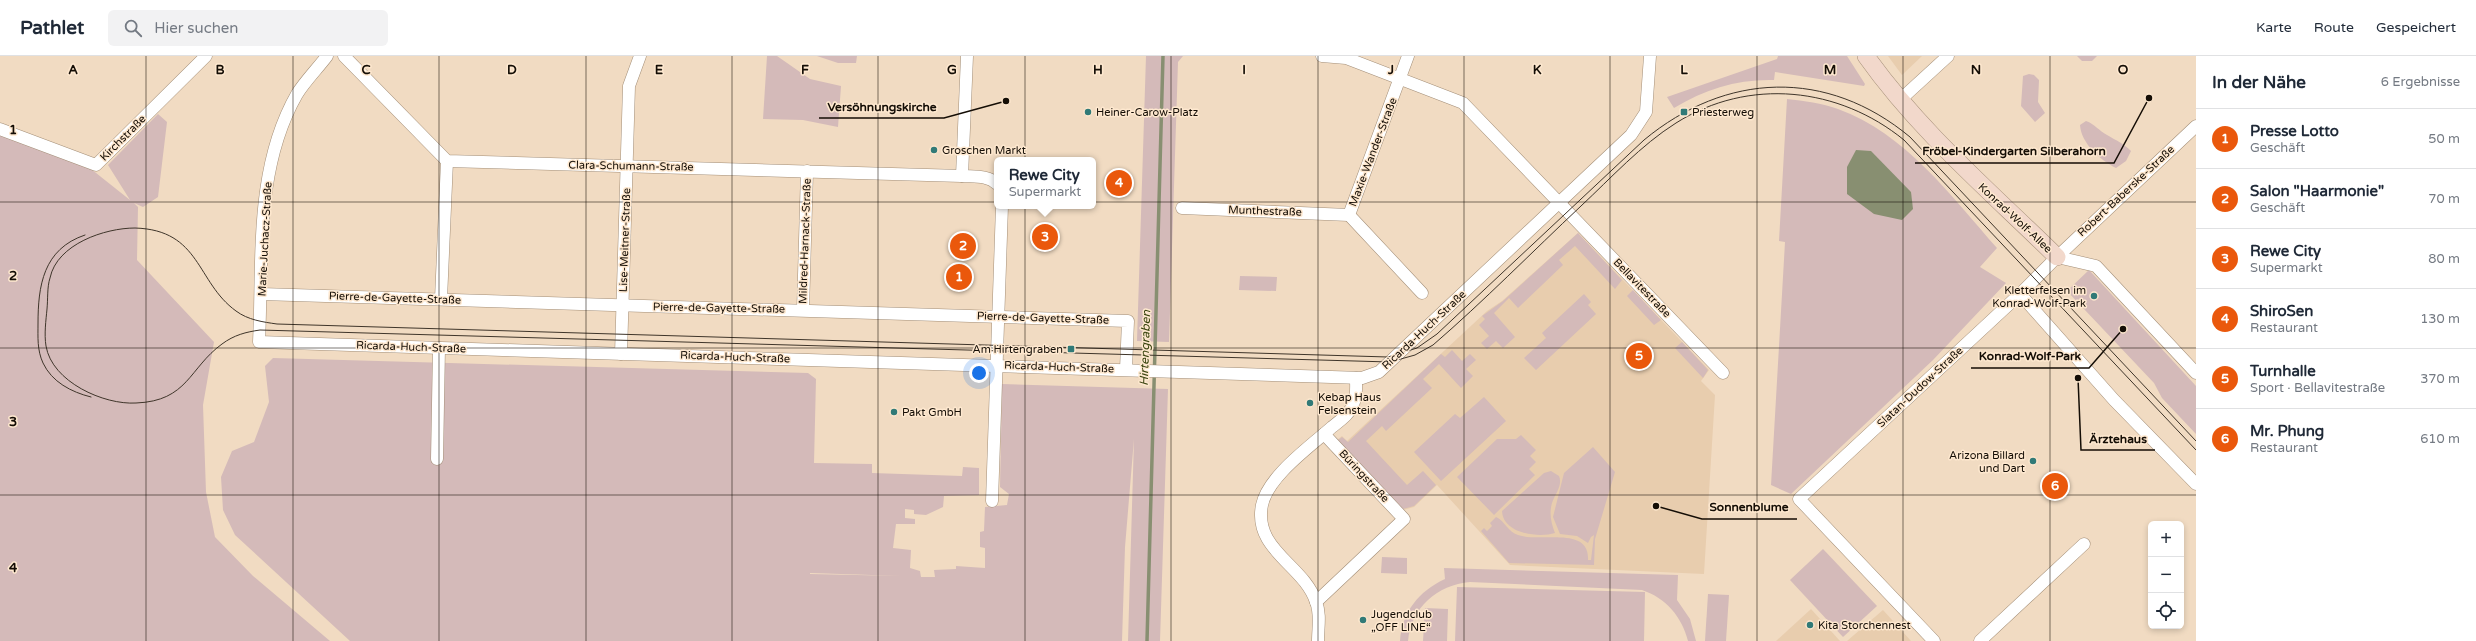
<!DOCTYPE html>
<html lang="de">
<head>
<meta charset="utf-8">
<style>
	:root { --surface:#fff; --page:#f2f2f3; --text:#1f2937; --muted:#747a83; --line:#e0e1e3; --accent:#ea580c }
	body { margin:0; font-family:"Varela Round",sans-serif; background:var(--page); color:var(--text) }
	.controls { position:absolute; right:12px; bottom:12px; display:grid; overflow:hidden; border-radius:6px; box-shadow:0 2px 6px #0003 }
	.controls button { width:36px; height:36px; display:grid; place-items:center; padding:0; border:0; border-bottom:1px solid var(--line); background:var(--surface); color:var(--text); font:20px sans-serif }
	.you { position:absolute; left:979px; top:317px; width:14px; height:14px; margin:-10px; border:3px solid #fff; border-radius:50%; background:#1a73e8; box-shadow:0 0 0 6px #1a73e833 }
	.badge { display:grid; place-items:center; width:26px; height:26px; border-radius:50%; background:var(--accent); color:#fff; font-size:13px; font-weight:700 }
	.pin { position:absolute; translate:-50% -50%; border:2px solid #fff; box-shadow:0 1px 4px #0006 }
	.popup { position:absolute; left:994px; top:101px; width:102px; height:52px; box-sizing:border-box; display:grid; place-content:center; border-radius:6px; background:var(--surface); filter:drop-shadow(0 1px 3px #0005); font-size:13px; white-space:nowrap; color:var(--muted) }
	.popup b { font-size:15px; color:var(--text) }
	.popup::after { content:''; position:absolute; left:50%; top:100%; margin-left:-8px; border:8px solid transparent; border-top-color:var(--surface) }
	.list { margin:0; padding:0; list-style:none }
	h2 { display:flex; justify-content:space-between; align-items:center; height:52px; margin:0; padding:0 16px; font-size:17px }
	h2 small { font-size:13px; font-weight:400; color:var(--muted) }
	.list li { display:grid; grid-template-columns:26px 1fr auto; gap:12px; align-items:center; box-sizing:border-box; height:60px; padding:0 16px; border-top:1px solid var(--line) }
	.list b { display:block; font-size:15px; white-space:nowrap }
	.list p { margin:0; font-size:13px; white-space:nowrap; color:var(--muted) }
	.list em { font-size:13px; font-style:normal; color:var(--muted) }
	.icon { flex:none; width:22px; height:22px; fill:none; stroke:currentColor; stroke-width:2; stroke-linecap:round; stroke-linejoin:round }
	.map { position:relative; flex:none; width:2196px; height:585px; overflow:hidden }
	header { display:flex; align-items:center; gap:24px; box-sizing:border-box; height:56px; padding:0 20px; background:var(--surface); border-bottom:1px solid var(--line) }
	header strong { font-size:19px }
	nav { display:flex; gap:22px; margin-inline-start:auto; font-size:14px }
	.search { width:280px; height:36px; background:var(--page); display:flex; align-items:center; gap:10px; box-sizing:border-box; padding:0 14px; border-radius:6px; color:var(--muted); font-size:15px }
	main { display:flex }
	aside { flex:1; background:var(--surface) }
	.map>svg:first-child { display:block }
</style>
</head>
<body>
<header>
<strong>Pathlet</strong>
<div class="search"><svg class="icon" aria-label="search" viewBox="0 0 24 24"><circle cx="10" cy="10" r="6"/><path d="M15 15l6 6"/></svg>Hier suchen</div>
<nav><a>Karte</a><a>Route</a><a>Gespeichert</a></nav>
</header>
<main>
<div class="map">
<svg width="2196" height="585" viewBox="0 0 2196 585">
	<rect width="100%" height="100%" fill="#f1dbc2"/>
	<g fill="#e8cdae">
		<polygon points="1888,0 1922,0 1902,19"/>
		<polygon points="1578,177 1709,314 1701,325 1715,339 1704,518 1510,509 1437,429 1414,451 1403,454 1337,384 1342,380 1347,385 1487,255 1502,245"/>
		<polygon points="1811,553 1840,585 1776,585"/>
		<polygon points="1883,554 1911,585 1847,585"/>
	</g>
	<g fill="#d4bab9" fill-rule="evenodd">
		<polygon points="767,0 777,0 810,23 841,30 838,71 803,64 763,63"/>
		<polygon points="817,0 857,0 856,7 838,7"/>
		<polygon points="1146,0 1183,0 1178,6 1169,286 1137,285"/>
		<path d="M 1778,0 L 1847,0 L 1865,28 L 1864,30 L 1775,16 L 1774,24 C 1738,23 1705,33 1674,52 L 1667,41 L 1777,3 Z"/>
		<polygon points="2077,0 2097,0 2092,5 2082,5"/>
		<polygon points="2029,18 2034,19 2039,24 2038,46 2045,57 2035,66 2021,50 2023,20"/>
		<path d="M 1787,43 C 1804,45 1822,47 1838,53 C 1905,77 1951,140 1997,192 L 1980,211 L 2006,227 L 1933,304 L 1791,438 L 1771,429 L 1785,186 L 1779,185 Z"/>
		<polygon points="158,58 167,66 158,141 143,151 134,147 138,151 137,204 214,286 203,349 206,436 215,481 253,520 330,585 0,585 0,78 86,109 130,144 108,109"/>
		<path d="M 2086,65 C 2095,68 2099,75 2107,79 C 2117,85 2123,87 2131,95 L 2126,105 L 2116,112 C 2100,104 2081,87 2080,69 Z"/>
		<polygon points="1578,177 1622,224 1615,233 1575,190 1559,204 1563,209 1518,252 1509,242 1494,257 1515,281 1503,292 1496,285 1487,293 1481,287 1489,280 1479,269 1485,263 1482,260 1503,245"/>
		<polygon points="2089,214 2196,330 2196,378 2162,342 2154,327 2067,235"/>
		<polygon points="1240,220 1277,221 1276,235 1239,234"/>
		<polygon points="1633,234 1661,264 1654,269 1627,240"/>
		<polygon points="1584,238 1591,246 1588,249 1596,258 1536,314 1524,302 1546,282 1542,277"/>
		<polygon points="1682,286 1708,314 1703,322 1675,292"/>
		<polygon points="1452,294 1462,305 1470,298 1476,304 1466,313 1473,320 1461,332 1439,308 1423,323 1432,332 1386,375 1382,370 1366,385 1407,429 1423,415 1436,429 1414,450 1403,453 1338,384 1342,381 1348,386 1441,298 1445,301"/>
		<path d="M 273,302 L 808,317 L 816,323 L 814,407 L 872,408 L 872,417 L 962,420 L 963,411 L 979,412 L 979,439 L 944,440 L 943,451 L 926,459 L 914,458 L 914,454 L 905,453 L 905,462 L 915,463 L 915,468 L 896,468 L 893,492 L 911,494 L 910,512 L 920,515 L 921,521 L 935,521 L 934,514 L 956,513 L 956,510 L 985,512 L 985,492 L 980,491 L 980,476 L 984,475 L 985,451 L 1007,449 L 1009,438 L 1000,431 L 1002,328 L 1168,333 L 1160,585 L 1128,585 L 1134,383 L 1125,491 L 1122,585 L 350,585 L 235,479 L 223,454 L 221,421 L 232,395 L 254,386 L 269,346 L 265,310 ZM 810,516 L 810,517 L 902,520 L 810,518 Z"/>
		<polygon points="1484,341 1506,365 1441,425 1414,396 1455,358 1460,362"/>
		<polygon points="1521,379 1536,394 1530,400 1536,406 1529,413 1535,419 1494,459 1457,421 1497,383 1516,383"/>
		<path d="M 1593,391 L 1615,416 L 1595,483 L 1594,509 L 1509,507 L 1481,475 L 1484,472 L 1487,475 L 1492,470 L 1490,467 L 1496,461 C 1505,465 1508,476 1518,479 C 1539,487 1590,469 1588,504 L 1591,504 L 1594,479 L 1591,481 L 1588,487 L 1577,480 L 1560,478 L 1553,461 L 1564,417 Z"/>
		<path d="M 1551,415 L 1559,420 C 1563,429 1555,438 1552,447 C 1549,457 1551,467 1555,477 C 1539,482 1503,478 1502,455 L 1544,417 Z"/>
		<polygon points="1823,493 1877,550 1843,581 1790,524"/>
		<polygon points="1382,501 1407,502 1407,518 1381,517"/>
		<path d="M 1444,512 L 1678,519 L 1677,544 L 1690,563 L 1696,585 L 1688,585 C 1682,561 1666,542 1642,534 L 1470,526 C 1437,529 1411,552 1408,585 L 1400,585 C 1402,556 1419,535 1445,523 Z"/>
		<polygon points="1457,531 1645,536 1644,585 1455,585"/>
		<polygon points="1708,538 1729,539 1726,585 1705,585"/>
		<polygon points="1425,552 1448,553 1447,585 1423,585"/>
	</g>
	<polygon fill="#888f71" points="1856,94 1871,95 1911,136 1913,153 1902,164 1874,158 1847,138 1847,111"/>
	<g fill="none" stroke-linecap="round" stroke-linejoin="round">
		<polyline stroke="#888f71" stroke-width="3.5" points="1147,585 1163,0"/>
		<g stroke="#a38e77" stroke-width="13">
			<g id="street">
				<path d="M 327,0 C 318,12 305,25 297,38 C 254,113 263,204 259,286 L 1362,322 L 1379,316 L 1631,79 L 1646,56 L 1650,0"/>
				<polyline points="344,0 447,105 962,120"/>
				<path d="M 967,0 L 962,120 C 974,121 988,119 997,128"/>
				<polyline points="1322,0 1346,2 1463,47 1723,317"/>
				<polyline points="1408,0 1349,159 1422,237"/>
				<polyline points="1900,44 1948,0"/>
				<polyline points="0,73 96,109 206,0"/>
				<polyline points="1182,152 1349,159"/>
				<polyline points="2057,201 2096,210 2196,317"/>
				<polyline points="261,238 1128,265 1126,313"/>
				<polyline points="2020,238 2114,344 2196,428"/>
				<polyline points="441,243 447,105"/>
				<polyline points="803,254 807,115"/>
				<polyline points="621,298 629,30 640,0"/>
				<polyline points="437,403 439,292"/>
				<polyline points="992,445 1002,150"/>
				<polyline points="1316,546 1404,463 1324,378"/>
				<path d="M 1318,585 C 1318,572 1321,558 1316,546 C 1304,509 1253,494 1262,449 C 1268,420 1311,390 1332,371 C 1341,364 1351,357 1354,346 C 1357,339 1356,330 1356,322"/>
				<polyline points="1934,585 1799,443 2020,238 2057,201 2196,70"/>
				<polyline points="1980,585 2084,488"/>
			</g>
		</g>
		<g stroke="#a38e77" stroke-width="18">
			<path id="secondary" d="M 1866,0 C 1920,76 1991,136 2057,201"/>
		</g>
		<use href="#street" stroke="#fff" stroke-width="12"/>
		<use href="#secondary" stroke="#f2d8cb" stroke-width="17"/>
		<g stroke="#3f352a" stroke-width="1">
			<path d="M 85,179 C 43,193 38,230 38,268 C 38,281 37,294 43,307 C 52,326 71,336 91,341"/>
			<path d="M 2196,385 L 1910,81 C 1827,12 1726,16 1644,84 L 1437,278 L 1417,292 L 1388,301 L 277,268 C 263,266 248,264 236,255 C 196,226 201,174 135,172 C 105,172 57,188 50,222 C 47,231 48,243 47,253 C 46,264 44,278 46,290 C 52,326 104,349 136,347 C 188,345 189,312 222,288 C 234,279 246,276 260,274 L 1390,306 L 1415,299 L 1433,289 C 1484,245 1532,196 1581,150 C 1611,122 1641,89 1676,67 C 1749,21 1839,31 1904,84 L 2196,394"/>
		</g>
	</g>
	<path fill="none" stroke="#140d05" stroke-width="1" stroke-opacity="0.55" d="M 146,0 L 146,585M 293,0 L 293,585M 439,0 L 439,585M 586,0 L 586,585M 732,0 L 732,585M 878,0 L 878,585M 1025,0 L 1025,585M 1171,0 L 1171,585M 1318,0 L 1318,585M 1464,0 L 1464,585M 1610,0 L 1610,585M 1757,0 L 1757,585M 1903,0 L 1903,585M 2050,0 L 2050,585M 0,146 L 2196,146M 0,292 L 2196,292M 0,439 L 2196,439"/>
	<g fill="#317a77" stroke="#fee8cf" stroke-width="1.5">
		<circle cx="1088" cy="56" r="4"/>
		<rect x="1680" y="52" width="8" height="8" rx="2"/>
		<circle cx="934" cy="94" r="4"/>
		<circle cx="2094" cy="240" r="4"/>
		<rect x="1067" y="289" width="8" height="8" rx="2"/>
		<circle cx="1310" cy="347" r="4"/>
		<circle cx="894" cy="356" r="4"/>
		<circle cx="2033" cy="405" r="4"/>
		<circle cx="1363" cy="564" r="4"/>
		<circle cx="1810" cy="569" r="4"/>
	</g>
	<g text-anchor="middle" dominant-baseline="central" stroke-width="3" stroke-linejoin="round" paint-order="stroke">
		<g font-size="11" fill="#140d05" stroke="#fee8cf" text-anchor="start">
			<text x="1096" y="56">Heiner-Carow-Platz</text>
			<text x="1692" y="56">Priesterweg</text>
			<text x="942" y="94">Groschen Markt</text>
			<text x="2086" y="234" text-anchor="end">Kletterfelsen im<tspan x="2086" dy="13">Konrad-Wolf-Park</tspan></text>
			<text x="1063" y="293" text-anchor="end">Am Hirtengraben</text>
			<text x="1318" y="341">Kebap Haus<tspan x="1318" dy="13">Felsenstein</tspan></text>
			<text x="902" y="356">Pakt GmbH</text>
			<text x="2025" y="399" text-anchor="end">Arizona Billard<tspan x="2025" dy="13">und Dart</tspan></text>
			<text x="1371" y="558">Jugendclub<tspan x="1371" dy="13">„OFF LINE“</tspan></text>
			<text x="1818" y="569">Kita Storchennest</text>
		</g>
		<g font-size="11" fill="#140d05" stroke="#fee8cf">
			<text transform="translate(123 82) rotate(-45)">Kirchstraße</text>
			<text transform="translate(1373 96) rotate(-69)">Maxie-Wander-Straße</text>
			<text transform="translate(631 110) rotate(1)">Clara-Schumann-Straße</text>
			<text transform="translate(2126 135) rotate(-43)">Robert-Baberske-Straße</text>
			<text transform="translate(1265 155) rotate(2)">Munthestraße</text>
			<text transform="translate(2015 162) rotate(43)">Konrad-Wolf-Allee</text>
			<text transform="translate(265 183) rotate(-87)">Marie-Juchacz-Straße</text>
			<text transform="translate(625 184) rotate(-88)">Lise-Meitner-Straße</text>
			<text transform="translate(805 185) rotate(-88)">Mildred-Harnack-Straße</text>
			<text transform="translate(1642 232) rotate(46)">Bellavitestraße</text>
			<text transform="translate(395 242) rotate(2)">Pierre-de-Gayette-Straße</text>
			<text transform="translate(719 252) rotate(1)">Pierre-de-Gayette-Straße</text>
			<text transform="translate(1043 262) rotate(2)">Pierre-de-Gayette-Straße</text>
			<text transform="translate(1424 274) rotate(-43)">Ricarda-Huch-Straße</text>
			<text transform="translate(411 291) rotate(2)">Ricarda-Huch-Straße</text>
			<text transform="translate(735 301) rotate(2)">Ricarda-Huch-Straße</text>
			<text transform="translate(1059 311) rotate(2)">Ricarda-Huch-Straße</text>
			<text transform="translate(1920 331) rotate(-43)">Slatan-Dudow-Straße</text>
			<text transform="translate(1364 420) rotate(47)">Büringstraße</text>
		</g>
		<g font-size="12" font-style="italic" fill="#3a440f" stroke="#fee8cf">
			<text transform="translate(1145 292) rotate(-88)">Hirtengraben</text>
		</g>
	</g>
	<g font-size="13" text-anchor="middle" font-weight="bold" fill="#140d05" stroke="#fee8cf" stroke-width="3" stroke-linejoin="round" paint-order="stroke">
		<text x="73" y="18">A</text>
		<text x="220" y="18">B</text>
		<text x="366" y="18">C</text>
		<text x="512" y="18">D</text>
		<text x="659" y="18">E</text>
		<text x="805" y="18">F</text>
		<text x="952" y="18">G</text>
		<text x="1098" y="18">H</text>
		<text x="1244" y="18">I</text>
		<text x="1391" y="18">J</text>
		<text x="1537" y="18">K</text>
		<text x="1684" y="18">L</text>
		<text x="1830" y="18">M</text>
		<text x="1976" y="18">N</text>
		<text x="2123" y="18">O</text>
		<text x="13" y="78">1</text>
		<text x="13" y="224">2</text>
		<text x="13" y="370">3</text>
		<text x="13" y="516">4</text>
	</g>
	<path fill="none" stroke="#140d05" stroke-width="1.5" d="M1006 45L944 62H819M2149 42L2114 107H1915M2123 273L2089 312H1971M2078 322L2081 394H2155M1656 450L1702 463H1797"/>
	<g fill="#140d05" stroke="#fee8cf" stroke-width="1.5">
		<circle cx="1006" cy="45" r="4"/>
		<circle cx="2149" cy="42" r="4"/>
		<circle cx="2123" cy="273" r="4"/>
		<circle cx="2078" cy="322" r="4"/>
		<circle cx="1656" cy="450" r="4"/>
	</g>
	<g font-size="12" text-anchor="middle" font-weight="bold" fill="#140d05" stroke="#fee8cf" stroke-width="3" stroke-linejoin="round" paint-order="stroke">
		<text x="882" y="55">Versöhnungskirche</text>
		<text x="2014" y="99">Fröbel-Kindergarten Silberahorn</text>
		<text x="2030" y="304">Konrad-Wolf-Park</text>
		<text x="2118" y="387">Ärztehaus</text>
		<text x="1749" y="455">Sonnenblume</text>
	</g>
</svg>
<div class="controls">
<button>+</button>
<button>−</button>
<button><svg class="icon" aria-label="locate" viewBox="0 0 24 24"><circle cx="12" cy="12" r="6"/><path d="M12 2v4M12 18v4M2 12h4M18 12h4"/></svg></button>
</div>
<div class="you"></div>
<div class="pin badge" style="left:959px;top:221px">1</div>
<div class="pin badge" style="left:963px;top:190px">2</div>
<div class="pin badge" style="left:1045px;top:181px">3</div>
<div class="popup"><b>Rewe City</b>Supermarkt</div>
<div class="pin badge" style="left:1119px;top:127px">4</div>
<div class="pin badge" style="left:1639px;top:300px">5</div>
<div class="pin badge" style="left:2055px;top:430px">6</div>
</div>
<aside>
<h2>In der Nähe<small>6 Ergebnisse</small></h2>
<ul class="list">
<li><span class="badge">1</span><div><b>Presse Lotto</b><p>Geschäft</p></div><em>50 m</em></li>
<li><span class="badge">2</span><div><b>Salon &quot;Haarmonie&quot;</b><p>Geschäft</p></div><em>70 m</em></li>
<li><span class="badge">3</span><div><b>Rewe City</b><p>Supermarkt</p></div><em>80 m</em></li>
<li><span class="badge">4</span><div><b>ShiroSen</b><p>Restaurant</p></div><em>130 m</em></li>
<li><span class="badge">5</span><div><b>Turnhalle</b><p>Sport · Bellavitestraße</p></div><em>370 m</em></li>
<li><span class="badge">6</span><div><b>Mr. Phung</b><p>Restaurant</p></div><em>610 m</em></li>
</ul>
</aside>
</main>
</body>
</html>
